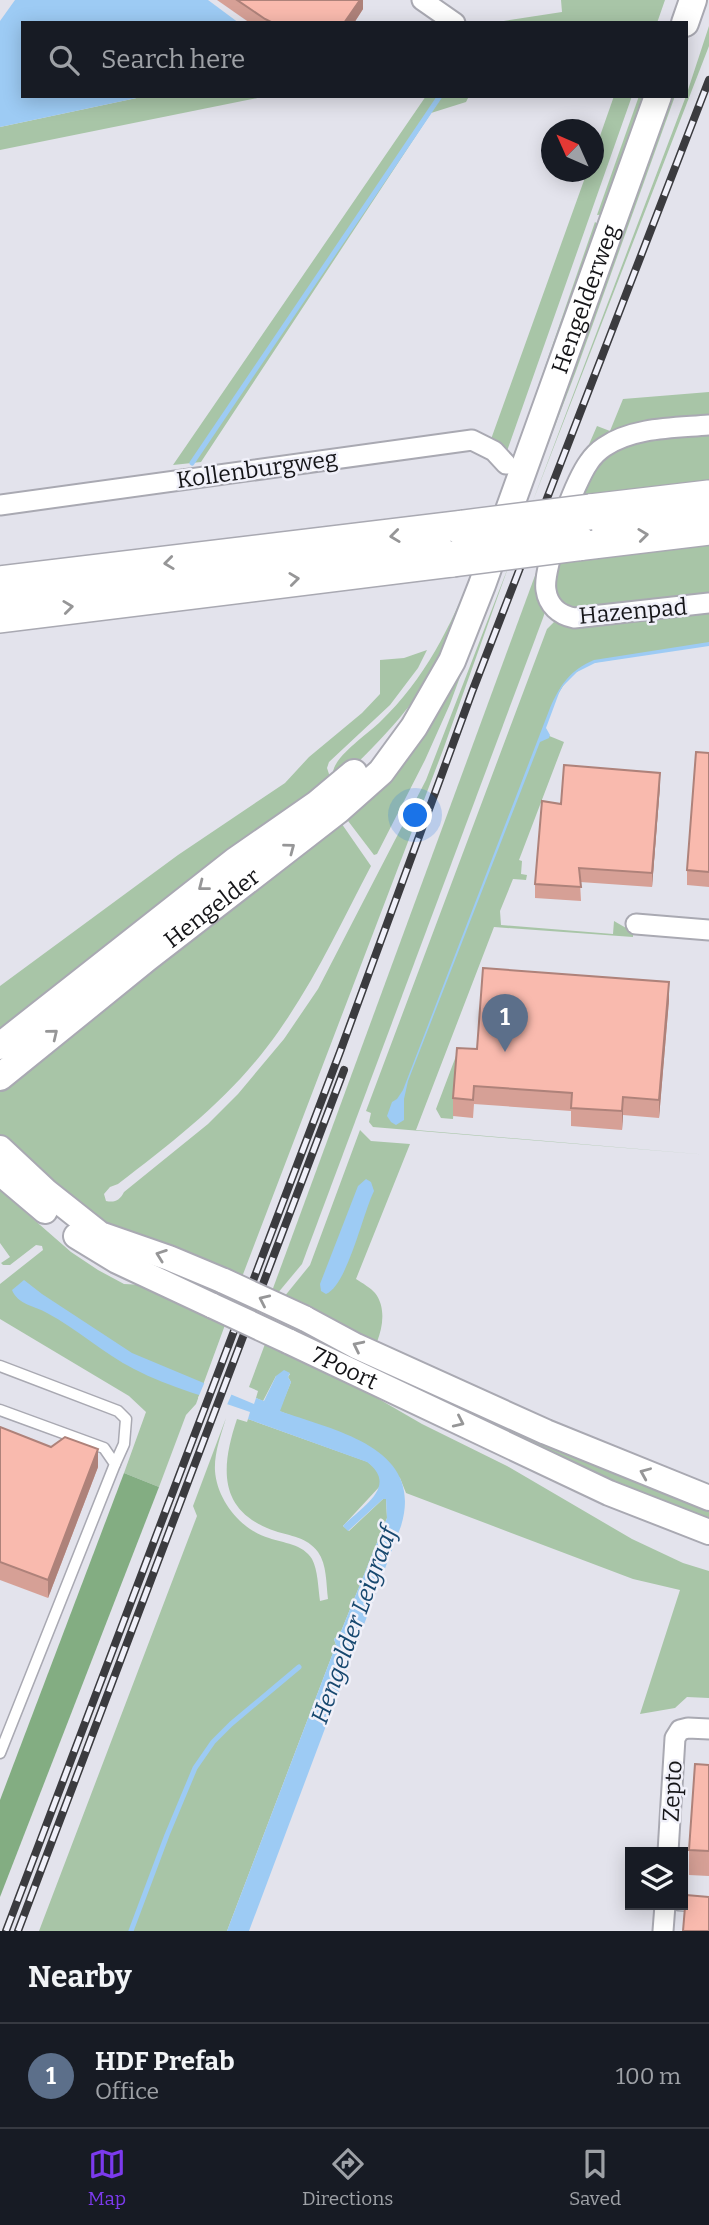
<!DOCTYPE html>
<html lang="en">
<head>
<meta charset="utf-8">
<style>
	:root { --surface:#171b24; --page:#242831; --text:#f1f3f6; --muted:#9ea1a6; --line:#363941; --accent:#7c3aed }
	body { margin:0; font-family:Bitter,serif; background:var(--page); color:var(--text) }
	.controls { position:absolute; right:21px; bottom:21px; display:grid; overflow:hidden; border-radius:0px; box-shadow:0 4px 18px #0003 }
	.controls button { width:63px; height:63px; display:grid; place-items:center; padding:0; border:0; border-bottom:2px solid var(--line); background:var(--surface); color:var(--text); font:35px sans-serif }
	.compass { position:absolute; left:541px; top:119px; width:63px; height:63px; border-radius:50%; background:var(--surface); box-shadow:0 4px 18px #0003; rotate:315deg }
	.you { position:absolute; left:416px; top:816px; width:24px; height:24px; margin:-18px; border:5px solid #fff; border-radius:50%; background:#1a73e8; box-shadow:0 0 0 10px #1a73e833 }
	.badge { display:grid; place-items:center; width:46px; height:46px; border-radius:50%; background:var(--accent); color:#fff; font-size:23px; font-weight:700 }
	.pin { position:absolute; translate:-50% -58px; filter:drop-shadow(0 2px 4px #0008) }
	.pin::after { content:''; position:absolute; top:37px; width:24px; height:21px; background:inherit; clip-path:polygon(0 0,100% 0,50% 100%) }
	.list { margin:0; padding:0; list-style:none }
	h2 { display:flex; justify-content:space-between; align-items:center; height:91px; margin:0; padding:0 28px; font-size:30px }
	h2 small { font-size:23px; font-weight:400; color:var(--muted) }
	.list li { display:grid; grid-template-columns:46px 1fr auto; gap:21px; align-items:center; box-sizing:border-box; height:105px; padding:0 28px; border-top:2px solid var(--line) }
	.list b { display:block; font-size:26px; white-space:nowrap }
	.list p { margin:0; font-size:23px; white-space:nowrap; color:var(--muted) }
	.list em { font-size:23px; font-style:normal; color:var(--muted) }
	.icon { flex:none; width:38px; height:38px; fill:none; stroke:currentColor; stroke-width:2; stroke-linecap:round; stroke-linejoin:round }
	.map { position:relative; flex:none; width:709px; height:1931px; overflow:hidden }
	.search { position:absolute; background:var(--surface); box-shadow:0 4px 18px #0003; left:21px; right:21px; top:21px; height:77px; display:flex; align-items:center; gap:18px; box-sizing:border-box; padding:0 24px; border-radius:0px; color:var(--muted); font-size:26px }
	.sheet { height:196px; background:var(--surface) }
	nav { display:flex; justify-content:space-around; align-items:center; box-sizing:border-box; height:98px; border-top:2px solid var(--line); background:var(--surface); font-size:19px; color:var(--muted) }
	nav a { display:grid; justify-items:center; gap:4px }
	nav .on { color:var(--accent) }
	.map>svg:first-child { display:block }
</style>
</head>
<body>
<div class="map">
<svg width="709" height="1931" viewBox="0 0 709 1931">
	<rect width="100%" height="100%" fill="#e3e3ec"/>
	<g fill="#a8c5a7">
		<polygon points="561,0 665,0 657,23 491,23 562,12"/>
		<polygon points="709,26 709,46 531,506 686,96"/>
		<polygon points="146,96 267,96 0,150 0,127"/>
		<polygon points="426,96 469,96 466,102 431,113 201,462 173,465"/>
		<polygon points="614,96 632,96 507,451 501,451 490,442 587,172 594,172 594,153"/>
		<polygon points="639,96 650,96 608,214 597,215"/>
		<polygon points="668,96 675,96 576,371 524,507"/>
		<polygon points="595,222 602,227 495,511"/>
		<polygon points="709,392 709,420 617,434 564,502 597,426 610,431 623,399"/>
		<polygon points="709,428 709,480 576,501 596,462 625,441"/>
		<polygon points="709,545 709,600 562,609 550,575 554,561"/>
		<polygon points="540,562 545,612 543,618 302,1264 277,1294 272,1291"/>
		<path d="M 509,565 L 443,750 L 242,1277 L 76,1211 L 0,1139 L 0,1088 L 337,817 L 371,866 C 339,927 310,991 267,1047 C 226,1101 172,1143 118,1184 L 110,1187 L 104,1194 L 106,1201 C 115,1203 120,1200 124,1192 L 208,1124 L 238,1094 L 284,1039 L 318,989 L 426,780 Z"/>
		<polygon points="501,566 450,704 425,760 377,854 374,855 342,813 377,782"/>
		<path d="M 473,570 C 467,590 464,613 455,632 C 426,693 388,735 339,780 L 333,773 C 333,757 369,733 380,722 C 425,679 451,626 473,570 Z"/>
		<path d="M 709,610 L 709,644 L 592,663 C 558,679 556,700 542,733 L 564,742 L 519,860 L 522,861 L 521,874 L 527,875 L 526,880 L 513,879 L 500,911 L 501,925 L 613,934 L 614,921 L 633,932 L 633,937 L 494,927 L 416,1130 L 709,1155 L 373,1127 L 369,1122 L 371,1113 L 366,1111 L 547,629 L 554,622 L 579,627 L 591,626 Z"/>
		<polygon points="427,650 418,668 390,705 329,762 327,768 332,783 0,1038 0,986 178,855 285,783 309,757 362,713 380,694 380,660 404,658"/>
		<polygon points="456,1056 462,1056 457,1066 453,1119 441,1118 436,1109"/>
		<path d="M 360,1130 L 371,1141 L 410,1144 L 356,1279 C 362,1283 371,1288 375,1293 C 386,1307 383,1327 377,1342 L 284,1297 L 310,1265 Z"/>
		<polygon points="0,1190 71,1252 98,1270 124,1284 144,1285 225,1325 196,1404 186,1415 159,1487 124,1473 146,1412 129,1396 0,1319 0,1284 43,1250 42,1246 36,1245 10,1265 3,1265 1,1263 10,1257 0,1243"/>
		<polygon points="295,1326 709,1508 709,1517 692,1516 609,1484 292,1333"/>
		<polygon points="265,1344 346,1380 422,1424 507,1466 632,1539 683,1563 709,1571 709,1698 687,1697 675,1708 640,1714 680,1590 633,1579 406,1493 400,1478 333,1431 279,1411 291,1382 288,1377 290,1374 276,1376 263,1401 256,1398 258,1391 249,1387"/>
		<path d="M 226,1418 C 221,1435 214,1453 215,1471 C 217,1500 241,1530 269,1538 C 283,1543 303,1544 312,1559 C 318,1570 318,1588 320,1601 L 328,1599 C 326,1583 327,1565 318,1552 C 307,1537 290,1536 275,1531 C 217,1511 221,1467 237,1419 L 247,1422 L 248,1419 L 368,1462 L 379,1472 L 381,1485 L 343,1526 L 349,1531 L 383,1499 L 386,1499 L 387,1518 L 340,1634 L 334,1639 L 336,1645 L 227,1931 L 39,1931 L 197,1516 L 193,1506 Z"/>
	</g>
	<polygon fill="#83ad82" points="124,1473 159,1487 0,1897 0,1800"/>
	<g fill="#9dcbf4">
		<polygon points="15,0 208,0 239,23 23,23 23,96 146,96 0,127 0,21"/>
		<path d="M 709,642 L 709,646 L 595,663 L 577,672 L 563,686 L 559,693 L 546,728 L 550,735 L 549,738 L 540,742 L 408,1081 L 404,1099 L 404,1120 L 396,1125 L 391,1122 L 387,1116 L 392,1102 L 397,1099 L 403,1090 L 550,708 C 560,685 570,670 594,660 Z"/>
		<path d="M 366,1179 L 371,1182 L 374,1191 C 363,1213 347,1286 326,1294 L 321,1291 L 320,1284 L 358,1186 Z"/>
		<path d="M 24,1280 L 42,1294 L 132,1353 L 254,1404 L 256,1398 L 264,1401 L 276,1376 L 284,1370 L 290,1373 L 288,1377 L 291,1382 L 280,1411 C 335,1431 425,1447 401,1526 L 249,1931 L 227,1931 L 336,1645 L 334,1639 L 340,1634 L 387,1518 L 386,1499 L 383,1499 L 348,1531 L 343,1526 C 362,1507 399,1486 367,1462 L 248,1419 L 250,1412 C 212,1398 170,1388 134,1369 C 103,1353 77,1329 47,1313 C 35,1306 18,1305 12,1290 Z"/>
	</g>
	<polygon fill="#e3e3ec" points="206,1379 233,1391 226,1407 198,1398"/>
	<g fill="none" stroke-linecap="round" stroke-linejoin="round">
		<g stroke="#9dcbf4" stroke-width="5">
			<polyline points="192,463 440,96"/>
			<polyline points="131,1931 167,1835 195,1768 213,1742 231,1724 299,1667"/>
		</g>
		<g stroke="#a9a9b2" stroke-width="13">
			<g id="service">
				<polyline points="0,1366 118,1411 126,1419 124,1444 115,1464"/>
				<polyline points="0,1410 104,1448 115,1464 0,1753"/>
				<polyline points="678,1905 709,1907"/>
			</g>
		</g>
		<g stroke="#a9a9b2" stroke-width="23">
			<g id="minor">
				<polyline points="422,0 455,23"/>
				<path d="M 709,425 C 675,428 633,427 604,447 C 598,451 593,456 589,462 C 575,481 542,568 546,590 C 548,605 559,615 574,618 L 709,603"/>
				<polyline points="0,505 472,440 494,451 506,464"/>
				<polyline points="636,924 709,930"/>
				<polyline points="668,1852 675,1738 680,1730 688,1728 709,1729"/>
				<polyline points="663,1931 665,1905"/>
			</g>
		</g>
		<g stroke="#a9a9b2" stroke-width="28">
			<g id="tertiary">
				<polyline points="0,1148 47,1192 100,1234 169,1258 224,1281"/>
				<polyline points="0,1173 45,1211"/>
				<polyline points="76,1236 117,1261 213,1306"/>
				<polyline points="304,1318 356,1346 546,1432 709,1498"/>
				<path id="s1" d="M 288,1341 L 609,1493 L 709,1532"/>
			</g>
		</g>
		<g stroke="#a9a9b2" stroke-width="30">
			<g id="secondary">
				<polyline points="685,23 693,0"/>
				<polyline points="0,1046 235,861 317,804 354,773"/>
				<path id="s2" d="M 0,1077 L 147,958 L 337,811 L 381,772 L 414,727 L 452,661 L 482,585 L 658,96"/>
			</g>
		</g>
		<g stroke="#a9a9b2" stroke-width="38">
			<g id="motorway">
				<polyline points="590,512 709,498"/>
				<polyline points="578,543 709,527"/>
				<polyline points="0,584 463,528"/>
				<polyline points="0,615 453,559"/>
			</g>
		</g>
		<use href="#service" stroke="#fff" stroke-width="10"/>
		<use href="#minor" stroke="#fff" stroke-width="19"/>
		<use href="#tertiary" stroke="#fff" stroke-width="24"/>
		<use href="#secondary" stroke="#fff" stroke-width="26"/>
		<use href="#motorway" stroke="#fff" stroke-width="35"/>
		<g stroke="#3b3b3f" stroke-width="8">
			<g id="rail">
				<polyline points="6,1931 340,1052 472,692 709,80"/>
				<polyline points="18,1931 344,1070"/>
			</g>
		</g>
		<use href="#rail" stroke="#f0f0f9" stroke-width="5" stroke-dasharray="16" stroke-linecap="butt"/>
		<g stroke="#a9a9b2" stroke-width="28" stroke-linecap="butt">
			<g id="tertiary-bridge">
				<polyline points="224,1281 304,1318"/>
				<polyline points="213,1306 288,1341"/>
			</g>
		</g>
		<g stroke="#a9a9b2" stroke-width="38" stroke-linecap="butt">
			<g id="motorway-bridge">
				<polyline points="463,528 590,512"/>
				<polyline points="453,559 578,543"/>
			</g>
		</g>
		<use href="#tertiary-bridge" stroke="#fff" stroke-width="24"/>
		<use href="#motorway-bridge" stroke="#fff" stroke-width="35"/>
	</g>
	<g fill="#d6a096">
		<polygon points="217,0 363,0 363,9 354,23 250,23"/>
		<polygon points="709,753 709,887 687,885 687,870"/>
		<polygon points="660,786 652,887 580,882 581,901 535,898 535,884 561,804"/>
		<polygon points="669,1000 659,1118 623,1115 622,1130 571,1126 571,1111 474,1104 473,1118 453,1116 453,1098 477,1049"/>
		<polygon points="0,1427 98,1467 48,1598 0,1580"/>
		<polygon points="709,1765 709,1876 689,1875 689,1850"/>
	</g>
	<g fill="#ae827a">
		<polygon points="360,0 363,0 363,9 354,23 344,23"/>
		<polygon points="660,773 660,786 652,887 652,873"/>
		<polygon points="669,982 669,1000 659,1118 659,1100"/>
		<polygon points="623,1097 623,1115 622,1130 622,1111"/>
		<polygon points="98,1449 98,1467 48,1598 48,1580"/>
	</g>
	<g fill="#f9baae" stroke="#ae827a" stroke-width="2">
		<polygon points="237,0 360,0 344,23 273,23 265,19"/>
		<polygon points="696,752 709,753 709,872 687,870"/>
		<polygon points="564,765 660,773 652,873 579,868 581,887 535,884 542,801 561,804"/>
		<polygon points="483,968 669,982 659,1100 623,1097 622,1111 571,1108 572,1093 474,1086 473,1100 453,1098 457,1048 477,1049"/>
		<polygon points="0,1427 51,1447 65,1437 98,1449 48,1580 0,1562"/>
		<polygon points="695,1764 709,1765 709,1851 689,1850"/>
		<polygon points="686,1895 709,1897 709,1931 683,1931"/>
	</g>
	<defs><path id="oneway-chevron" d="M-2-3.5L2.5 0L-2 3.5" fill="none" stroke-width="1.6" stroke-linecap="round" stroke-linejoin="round" transform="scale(1.75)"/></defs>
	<g stroke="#969697">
		<use href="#oneway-chevron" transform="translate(643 535) rotate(-7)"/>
		<use href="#oneway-chevron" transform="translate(395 536) rotate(173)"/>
		<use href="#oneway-chevron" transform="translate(169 563) rotate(173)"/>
		<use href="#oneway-chevron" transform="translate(294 579) rotate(-7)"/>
		<use href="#oneway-chevron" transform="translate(68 607) rotate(-7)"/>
		<use href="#oneway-chevron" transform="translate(290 848) rotate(-37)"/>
		<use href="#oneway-chevron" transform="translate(203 886) rotate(142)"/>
		<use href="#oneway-chevron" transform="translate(53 1034) rotate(-39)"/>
		<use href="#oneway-chevron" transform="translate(161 1255) rotate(-160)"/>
		<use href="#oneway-chevron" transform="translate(264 1300) rotate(-155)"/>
		<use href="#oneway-chevron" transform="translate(358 1346) rotate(-154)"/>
		<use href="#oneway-chevron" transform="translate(459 1422) rotate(25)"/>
		<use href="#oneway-chevron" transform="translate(645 1473) rotate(-157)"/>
	</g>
	<g text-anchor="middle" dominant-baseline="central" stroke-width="5" stroke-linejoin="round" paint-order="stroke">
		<g font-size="23" fill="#151518" stroke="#f0f0f9">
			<text stroke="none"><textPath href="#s2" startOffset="1006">Hengelderweg</textPath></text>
			<text transform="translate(257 469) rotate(-8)">Kollenburgweg</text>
			<text transform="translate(633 611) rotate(-5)">Hazenpad</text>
			<text stroke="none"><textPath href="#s2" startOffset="271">Hengelder</textPath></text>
			<text stroke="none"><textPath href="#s1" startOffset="63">7Poort</textPath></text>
			<text transform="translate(672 1791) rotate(-87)">Zepto</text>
		</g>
		<g font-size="24" font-style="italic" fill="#17486f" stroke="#f0f0f9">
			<text transform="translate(354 1625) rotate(-70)">Hengelder Leigraaf</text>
		</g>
	</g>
</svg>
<div class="controls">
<button><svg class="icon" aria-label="layers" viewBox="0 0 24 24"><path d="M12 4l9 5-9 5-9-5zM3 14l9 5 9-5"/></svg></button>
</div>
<svg class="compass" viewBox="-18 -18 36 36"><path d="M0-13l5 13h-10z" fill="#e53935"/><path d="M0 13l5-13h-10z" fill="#9ea1a6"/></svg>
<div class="you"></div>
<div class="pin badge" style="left:505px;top:1052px;background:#5c6f8a">1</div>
<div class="search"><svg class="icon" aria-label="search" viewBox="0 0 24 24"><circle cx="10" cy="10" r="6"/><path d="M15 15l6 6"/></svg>Search here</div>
</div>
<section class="sheet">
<h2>Nearby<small></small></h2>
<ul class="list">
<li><span class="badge" style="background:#5c6f8a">1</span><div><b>HDF Prefab</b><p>Office</p></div><em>100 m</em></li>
</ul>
</section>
<nav>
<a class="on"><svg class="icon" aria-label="map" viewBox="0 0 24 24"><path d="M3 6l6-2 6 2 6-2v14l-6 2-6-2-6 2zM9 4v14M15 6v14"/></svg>Map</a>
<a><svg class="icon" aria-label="directions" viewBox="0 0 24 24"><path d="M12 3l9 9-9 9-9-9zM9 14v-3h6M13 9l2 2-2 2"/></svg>Directions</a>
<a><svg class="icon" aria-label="saved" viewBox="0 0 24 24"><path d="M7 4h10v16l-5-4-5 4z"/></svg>Saved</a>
</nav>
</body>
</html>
